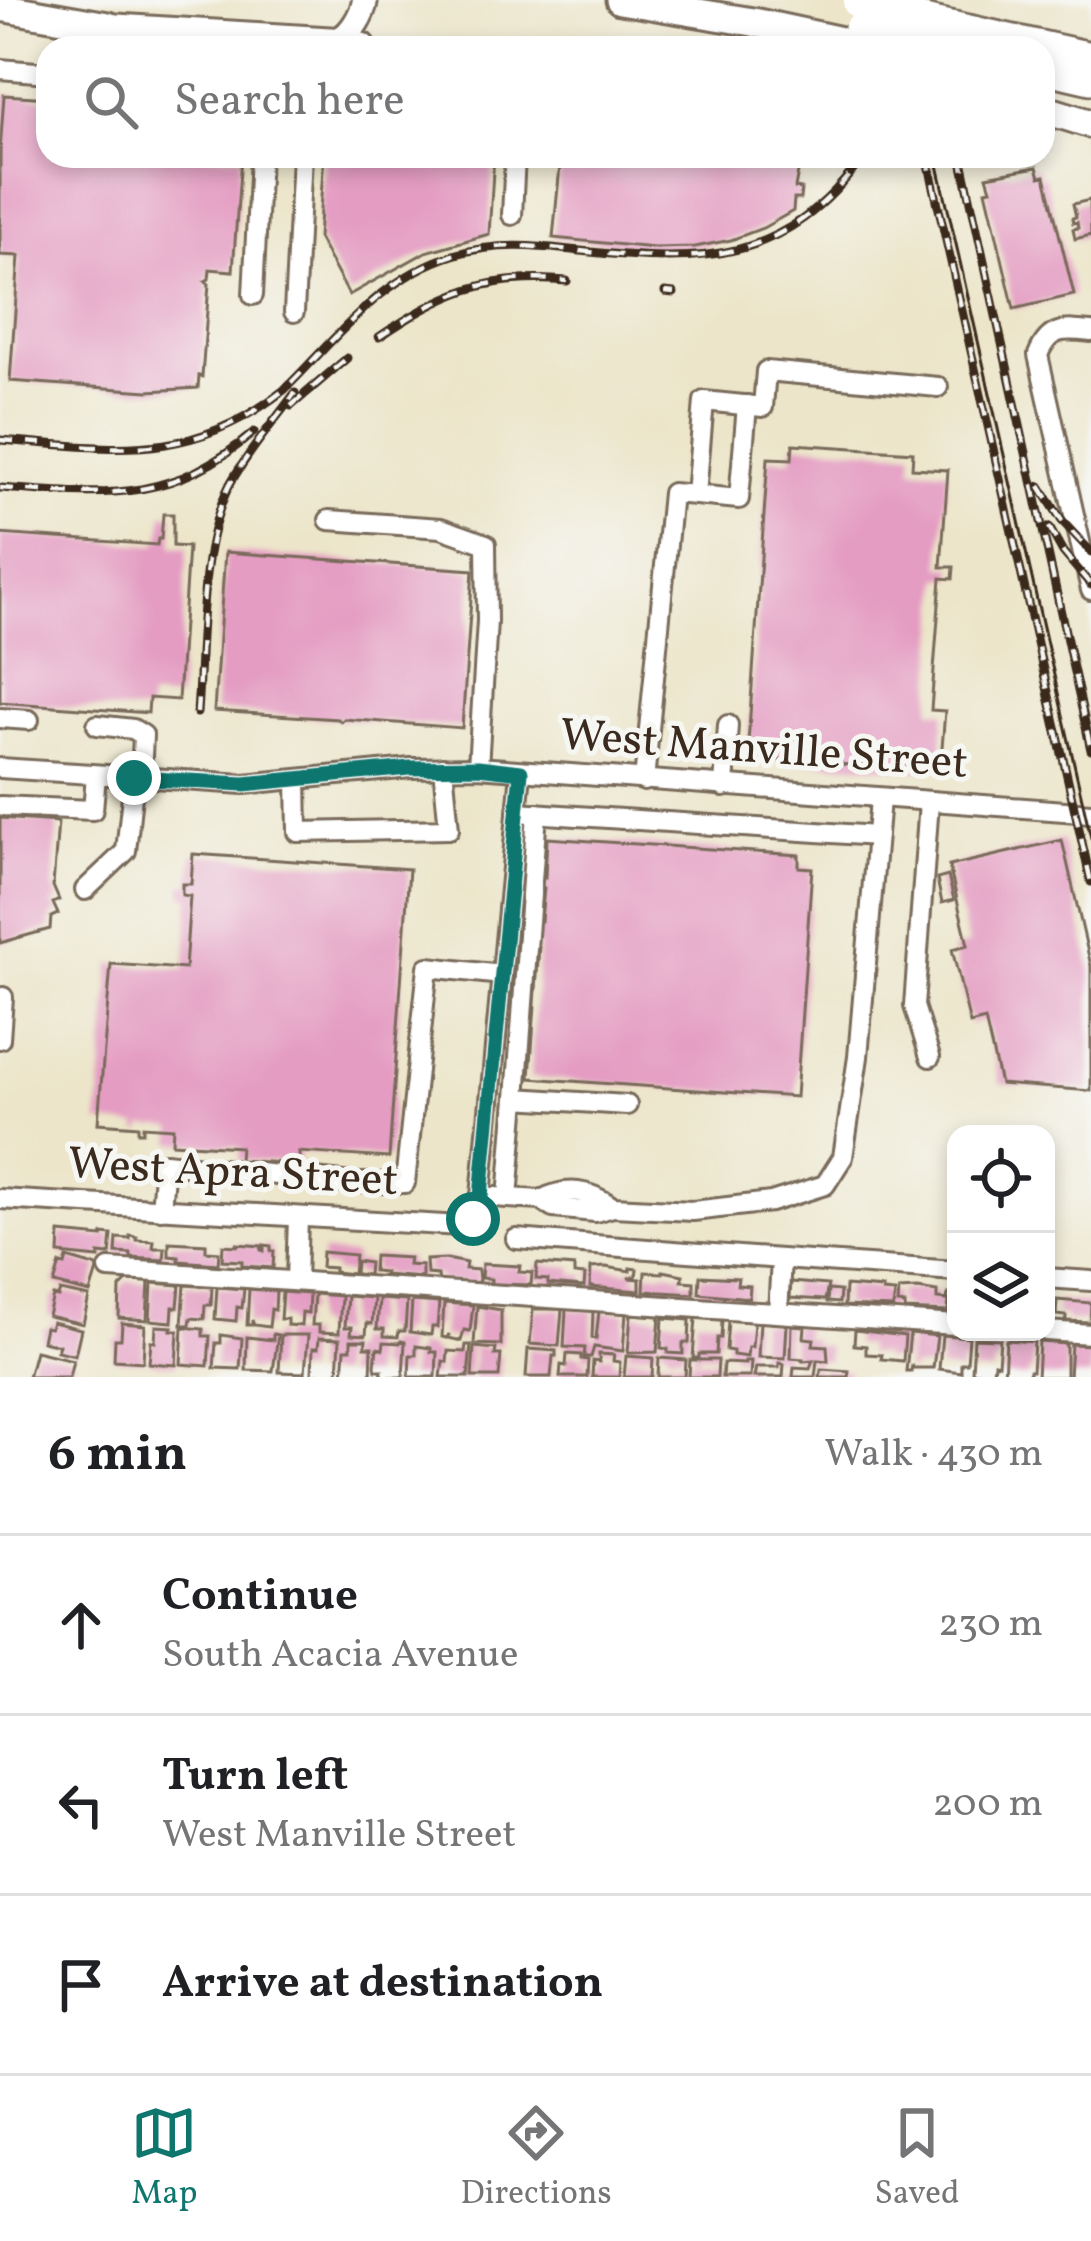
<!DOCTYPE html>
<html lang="en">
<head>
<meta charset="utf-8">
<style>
	:root { --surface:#fff; --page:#f6f6f6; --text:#202124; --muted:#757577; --line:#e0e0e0; --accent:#0f766e }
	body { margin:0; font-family:Vollkorn,serif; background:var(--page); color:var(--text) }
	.controls { position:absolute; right:36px; bottom:36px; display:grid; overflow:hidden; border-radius:24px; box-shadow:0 6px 18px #0003 }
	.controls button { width:108px; height:108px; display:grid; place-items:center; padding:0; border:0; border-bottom:3px solid var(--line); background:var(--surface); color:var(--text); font:60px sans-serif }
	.stop { position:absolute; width:36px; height:36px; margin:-27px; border:9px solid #0f766e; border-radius:50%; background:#fff }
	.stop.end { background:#0f766e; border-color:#fff; box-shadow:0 3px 12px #0008 }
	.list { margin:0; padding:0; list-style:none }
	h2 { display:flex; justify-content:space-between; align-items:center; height:156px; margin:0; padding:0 48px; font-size:51px }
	h2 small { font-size:39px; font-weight:400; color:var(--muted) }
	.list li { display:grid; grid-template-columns:78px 1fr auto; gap:36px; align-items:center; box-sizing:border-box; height:180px; padding:0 48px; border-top:3px solid var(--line) }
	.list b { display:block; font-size:45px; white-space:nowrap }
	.list p { margin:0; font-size:39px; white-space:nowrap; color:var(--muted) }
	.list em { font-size:39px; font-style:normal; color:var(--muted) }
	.icon { flex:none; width:66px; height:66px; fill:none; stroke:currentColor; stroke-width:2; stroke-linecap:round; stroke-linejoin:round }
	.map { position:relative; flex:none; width:1091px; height:1377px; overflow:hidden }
	.search { position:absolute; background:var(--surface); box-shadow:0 6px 18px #0003; left:36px; right:36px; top:36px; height:132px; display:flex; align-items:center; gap:30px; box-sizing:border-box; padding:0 42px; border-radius:36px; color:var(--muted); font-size:45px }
	.sheet { height:696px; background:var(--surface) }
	nav { display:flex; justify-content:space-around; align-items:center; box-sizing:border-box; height:168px; border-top:3px solid var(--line); background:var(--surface); font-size:33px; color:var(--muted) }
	nav a { display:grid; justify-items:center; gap:6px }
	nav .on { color:var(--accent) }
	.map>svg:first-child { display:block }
</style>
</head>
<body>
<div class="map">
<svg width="1091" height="1377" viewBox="0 0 1091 1377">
	<rect width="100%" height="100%" fill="#f6f6f2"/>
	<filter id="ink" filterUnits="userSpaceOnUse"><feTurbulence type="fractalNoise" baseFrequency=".00833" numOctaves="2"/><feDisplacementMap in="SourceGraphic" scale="24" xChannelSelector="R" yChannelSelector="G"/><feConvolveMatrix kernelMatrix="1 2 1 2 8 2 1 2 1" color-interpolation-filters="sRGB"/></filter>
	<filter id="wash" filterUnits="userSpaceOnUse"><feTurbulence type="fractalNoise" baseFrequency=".004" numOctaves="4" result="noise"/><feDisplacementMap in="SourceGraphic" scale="48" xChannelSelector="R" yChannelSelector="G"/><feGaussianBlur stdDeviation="2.7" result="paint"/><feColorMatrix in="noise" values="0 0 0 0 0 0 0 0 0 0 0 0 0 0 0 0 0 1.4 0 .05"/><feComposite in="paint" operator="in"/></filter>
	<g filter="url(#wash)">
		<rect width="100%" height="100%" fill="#ece5c9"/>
		<g id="blocks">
			<g fill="#e49cc2">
				<polygon points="4,95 48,98 48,156 241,156 233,271 210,269 209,279 205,281 209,284 202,377 199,376 198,388 148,391 10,381 19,256 0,255 0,152"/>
				<polygon points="324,156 494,156 489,234 426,252 349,295 318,238"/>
				<polygon points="561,156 801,156 795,188 801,189 800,199 794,199 793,211 763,228 731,240 695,247 654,248 553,238"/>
				<polygon points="1037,167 1040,177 1045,176 1074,295 1014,309 986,190 991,189 987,176"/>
				<polygon points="1090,200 1091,235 1075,239 1073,229 1078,228 1077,222 1073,223 1072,218 1076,217 1073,204"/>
				<polygon points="793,444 913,452 912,468 948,470 941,567 954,567 953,579 941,578 931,710 945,711 941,760 928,759 927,770 747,758 768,458 792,459"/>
				<polygon points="163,514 173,514 173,546 188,547 178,700 149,698 148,713 0,702 0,534 157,545 158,539 161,539"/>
				<polygon points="225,552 473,570 462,728 344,719 341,722 338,719 214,711"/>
				<polygon points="0,818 58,822 53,886 59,900 53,903 58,914 51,917 50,929 0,943"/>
				<polygon points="547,838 799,855 799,867 812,868 796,1097 530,1078 539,946 531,945 532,921 541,921 544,888 536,887 537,877 545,878"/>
				<polygon points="1062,840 1091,966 1091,1091 1000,1084 985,1020 970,1024 952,949 968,945 949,866"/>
				<polygon points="193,854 409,869 389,1158 299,1152 299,1164 239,1160 240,1147 172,1143 173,1128 143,1126 143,1132 138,1132 138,1126 98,1123 111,964 185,969 190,896 182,895 182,884 191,884"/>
				<polygon points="948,876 954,900 942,903 937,879"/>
				<polygon points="60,1233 102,1237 103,1234 112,1235 110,1255 99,1254 99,1258 59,1254"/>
				<polygon points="130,1236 137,1237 137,1240 154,1241 153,1248 165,1248 164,1260 131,1258 131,1254 116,1253 117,1238 130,1239"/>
				<polygon points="169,1242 206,1244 206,1251 219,1252 218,1264 179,1261 179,1257 169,1256"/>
				<polygon points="237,1244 261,1246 261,1250 264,1251 264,1245 271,1246 271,1251 274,1251 273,1268 242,1266 242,1261 222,1260 223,1245 237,1246"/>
				<polygon points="322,1252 355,1255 353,1274 334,1272 334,1268 321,1267"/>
				<polygon points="374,1256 409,1258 408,1265 422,1266 422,1278 384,1275 385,1272 373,1271"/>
				<polygon points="67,1258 98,1267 90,1293 54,1284 60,1264 65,1265"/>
				<polygon points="447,1259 466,1263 465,1269 478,1270 479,1280 477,1283 439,1282 438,1275 427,1274 426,1260"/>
				<polygon points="356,1261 369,1263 368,1275 355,1274"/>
				<polygon points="482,1264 520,1266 519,1272 532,1273 531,1285 491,1284 491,1279 481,1278"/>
				<polygon points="537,1264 574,1267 574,1274 585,1275 584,1287 548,1284 548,1280 536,1279"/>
				<polygon points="606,1267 630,1271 630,1268 637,1269 636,1276 628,1278 640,1279 640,1291 590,1287 591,1268"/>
				<polygon points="663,1271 683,1275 682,1281 694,1282 694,1294 644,1291 645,1272 663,1273"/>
				<polygon points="700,1276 738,1278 737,1285 750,1286 749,1298 699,1293"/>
				<polygon points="127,1281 149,1282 147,1320 119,1318 120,1288"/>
				<polygon points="791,1282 828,1285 825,1300 790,1298"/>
				<polygon points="152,1283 180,1285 178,1307 173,1307 172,1322 150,1320"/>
				<polygon points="185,1285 212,1287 211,1305 205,1305 204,1319 191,1318 190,1325 182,1325"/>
				<polygon points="845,1286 883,1289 883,1292 895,1293 893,1308 844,1306"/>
				<polygon points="217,1287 244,1289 242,1308 237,1307 236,1321 215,1319"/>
				<polygon points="249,1289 276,1291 275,1310 271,1309 269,1327 254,1325 252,1320 252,1325 247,1325"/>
				<polygon points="918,1289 937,1292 937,1299 947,1300 948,1294 956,1294 956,1308 952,1308 952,1300 949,1300 948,1312 905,1310 905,1305 898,1304 899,1290"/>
				<polygon points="828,1290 840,1291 839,1303 827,1302"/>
				<polygon points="60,1291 89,1297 83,1324 48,1316 53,1296 58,1297"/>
				<polygon points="282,1292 309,1294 308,1313 302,1312 301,1326 287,1325 287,1319 280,1319"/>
				<polygon points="314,1294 341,1296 339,1333 319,1332 319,1325 312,1325"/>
				<polygon points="347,1296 374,1298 372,1324 367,1323 366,1335 351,1334 352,1327 345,1327"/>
				<polygon points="379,1299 407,1301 405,1331 399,1331 398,1337 384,1336 384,1329 377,1329"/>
				<polygon points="1057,1300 1091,1303 1090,1322 1066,1321 1066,1316 1056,1315"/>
				<polygon points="412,1301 439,1303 437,1327 432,1327 431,1335 410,1332"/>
				<polygon points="444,1303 473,1305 470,1331 464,1330 461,1341 449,1338 449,1334 447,1338 442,1337"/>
				<polygon points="477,1306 501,1310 501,1345 474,1344"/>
				<polygon points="533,1309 562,1309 559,1346 530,1344"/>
				<polygon points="566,1309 593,1311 592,1338 596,1339 599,1311 626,1313 623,1351 594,1347 591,1357 584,1357 585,1348 564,1347"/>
				<polygon points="631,1314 660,1316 657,1352 628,1353"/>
				<polygon points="663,1318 690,1320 689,1343 683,1343 683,1354 668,1353 668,1349 661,1348"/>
				<polygon points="696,1318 722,1320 721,1338 717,1338 716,1354 699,1354 699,1358 693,1358"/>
				<polygon points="728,1320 754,1322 752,1347 748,1347 747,1357 733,1355 733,1351 726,1350"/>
				<polygon points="52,1322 81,1329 75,1355 57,1351 59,1345 42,1341 45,1327 50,1328"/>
				<polygon points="760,1322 787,1324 785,1358 758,1357"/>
				<polygon points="122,1323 145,1325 143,1362 114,1360 115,1339 121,1339"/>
				<polygon points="792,1325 805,1326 804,1338 814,1339 813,1345 827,1346 828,1361 817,1360 815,1377 793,1377 794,1367 810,1368 813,1360 803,1361 803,1359 791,1358"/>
				<polygon points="156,1326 172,1327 171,1330 178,1331 176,1365 149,1363 151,1341 155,1342"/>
				<polygon points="183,1327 203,1329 203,1336 210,1336 208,1366 181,1364"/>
				<polygon points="855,1330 905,1336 903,1361 881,1359 882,1355 866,1354 866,1346 854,1345"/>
				<polygon points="910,1333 937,1336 933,1368 913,1368 912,1365 911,1371 906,1371"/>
				<polygon points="273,1334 278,1335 273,1371 246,1370 247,1337 273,1340"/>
				<polygon points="221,1335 242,1338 240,1369 214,1368 216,1343 221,1343"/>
				<polygon points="281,1335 308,1335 305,1373 279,1372"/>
				<polygon points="942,1335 969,1337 967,1363 961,1363 961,1372 939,1369"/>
				<polygon points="319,1338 340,1339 338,1375 312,1374 313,1348 318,1348"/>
				<polygon points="974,1338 1000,1339 998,1364 994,1363 993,1373 972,1372"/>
				<polygon points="351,1340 366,1340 365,1347 372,1347 371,1377 343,1376 345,1349 351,1349"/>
				<polygon points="1006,1340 1034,1342 1032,1371 1029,1371 1028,1377 1004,1377"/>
				<polygon points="401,1341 405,1342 403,1377 381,1377 382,1370 376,1370 375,1365 377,1348 383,1349 384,1342 400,1343"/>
				<polygon points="1039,1342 1066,1344 1066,1377 1037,1377"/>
				<polygon points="1071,1344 1091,1345 1091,1377 1069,1377"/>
				<polygon points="466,1345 471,1345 468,1377 441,1377 443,1361 447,1362 448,1351 465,1352"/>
				<polygon points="416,1346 431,1348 431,1352 437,1352 436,1377 409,1377 410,1355 416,1355"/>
				<polygon points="474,1347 496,1349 495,1355 501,1355 499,1377 472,1377"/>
				<polygon points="528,1349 556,1351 556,1356 553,1356 551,1377 526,1377"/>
				<polygon points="35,1351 73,1360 69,1377 28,1377"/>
				<polygon points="567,1354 581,1355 581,1359 588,1360 587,1377 560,1377 561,1365 566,1366"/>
				<polygon points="599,1354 614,1355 613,1361 620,1362 619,1377 592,1377 593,1361 599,1362"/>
				<polygon points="626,1356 653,1358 652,1377 624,1377"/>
				<polygon points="659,1358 686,1360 685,1377 658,1377"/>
				<polygon points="690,1360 718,1360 717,1377 689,1377"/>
				<polygon points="745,1361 751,1361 750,1377 722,1377 723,1363 745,1364"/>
				<polygon points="779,1363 784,1364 783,1377 754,1377 756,1367 779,1367"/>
				<polygon points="821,1369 849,1371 848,1377 820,1377"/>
			</g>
		</g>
	</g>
	<g filter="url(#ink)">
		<use href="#blocks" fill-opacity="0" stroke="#796b5a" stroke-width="3"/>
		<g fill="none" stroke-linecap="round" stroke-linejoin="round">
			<g stroke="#796b5a" stroke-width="24">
				<g id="minor">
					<polyline points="344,38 364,43 364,48"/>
					<polyline points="0,69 48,73"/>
					<polyline points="512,215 515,156"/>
					<polyline points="253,295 260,156"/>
					<polyline points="294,312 302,156"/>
					<path d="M 1091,332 C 1064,329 1049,327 1038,355 L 1091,590"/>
					<polyline points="696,495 739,499 747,405"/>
					<polyline points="329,520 441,528 486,544 487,621 478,767"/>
					<polyline points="0,718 29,720"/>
					<polyline points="97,725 133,729 143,735 141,778"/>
					<polyline points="0,768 244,784 411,768 478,767 1091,813"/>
					<polyline points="297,780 298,832 449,829 443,767"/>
					<polyline points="644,781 672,493 696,495 704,401 763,407 766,371 938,387"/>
					<polyline points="724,787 728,725"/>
					<polyline points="929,802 914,1006 930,1057"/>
					<polyline points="0,806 93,810 96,775"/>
					<polyline points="517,812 877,836"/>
					<polyline points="85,890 126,851 134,778"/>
					<polyline points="0,1039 3,997"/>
					<polyline points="516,1098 537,813"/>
					<polyline points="481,1196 508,1198 516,1098 627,1105"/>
					<path d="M 508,1198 L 541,1200 L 553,1208 L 595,1212 L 613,1207 C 589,1190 568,1186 541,1200"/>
					<path d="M 0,1199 L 461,1226 C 475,1220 479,1211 481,1196 L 521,772"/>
					<polyline points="613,1207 693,1211 771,1202 825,1185 843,1157 858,1057 880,799"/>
					<polyline points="161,1209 165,1163 352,1183 405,1183 428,967 502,975"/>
					<polyline points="516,1239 781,1259 778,1313"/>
					<polyline points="781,1259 956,1271"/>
					<polyline points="109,1269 956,1325"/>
					<polyline points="1046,1278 1091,1281"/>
					<polyline points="296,1281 298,1217"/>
					<polyline points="1046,1331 1091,1334"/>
				</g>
			</g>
			<g stroke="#796b5a" stroke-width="30">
				<path id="major" d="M 92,25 L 338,40 C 351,35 363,14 365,0"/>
			</g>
			<g stroke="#796b5a" stroke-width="33">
				<g id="highway">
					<polyline points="620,0 753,22 874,48"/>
					<polyline points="0,7 108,26"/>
					<polyline points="973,30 1091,56"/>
					<polyline points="1043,69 1091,80"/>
					<polyline points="1043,109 1091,124"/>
				</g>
			</g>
			<use href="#minor" stroke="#fff" stroke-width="18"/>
			<use href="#major" stroke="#fff" stroke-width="24"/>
			<use href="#highway" stroke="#fff" stroke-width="27"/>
			<g stroke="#3b2a1e" stroke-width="3">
				<polyline points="905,0 914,48"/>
				<polyline points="936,156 1091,838"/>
			</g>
			<g stroke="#3b2a1e" stroke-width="9">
				<g id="rail">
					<polyline points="896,0 906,48"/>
					<polyline points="927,156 1091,882"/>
					<polyline points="961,156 1091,750"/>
					<polyline points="665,292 674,293"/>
					<path d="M 379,337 C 443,294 487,273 567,281"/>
					<polyline points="291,406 347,358"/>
					<path d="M 0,440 C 113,448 189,465 284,390 C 337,338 380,278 453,255 C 496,242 537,246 580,251 C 703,264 784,265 864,156"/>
					<polyline points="1040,486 1062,521 1091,552"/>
					<path d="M 0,488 C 103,495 170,505 254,432"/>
					<polyline points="1049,527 1063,552 1091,585"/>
					<path d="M 197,713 C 202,645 199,544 230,484 C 248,452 273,423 295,393"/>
				</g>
			</g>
			<use href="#rail" stroke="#f6f6f2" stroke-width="4.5" stroke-dasharray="14" stroke-linecap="butt"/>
			<g stroke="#796b5a" stroke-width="33" stroke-linecap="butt">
				<g id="highway-bridge">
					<polyline points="857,4 973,30"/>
					<polyline points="858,28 948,48"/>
				</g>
			</g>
			<use href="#highway-bridge" stroke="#fff" stroke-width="27"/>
		</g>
	</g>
	<g fill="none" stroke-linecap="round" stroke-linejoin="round" filter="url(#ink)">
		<polyline stroke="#0f766e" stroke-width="15" points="134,778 244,784 410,768 478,767 521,772 481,1196 473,1219"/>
	</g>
	<g text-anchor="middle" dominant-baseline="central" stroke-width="10" stroke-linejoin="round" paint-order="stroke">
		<g font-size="45" fill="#3b2a1e" stroke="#f6f6f2">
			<text transform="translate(764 751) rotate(4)">West Manville Street</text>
			<text transform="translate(233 1174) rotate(3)">West Apra Street</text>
		</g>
	</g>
</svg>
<div class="controls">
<button><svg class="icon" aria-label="locate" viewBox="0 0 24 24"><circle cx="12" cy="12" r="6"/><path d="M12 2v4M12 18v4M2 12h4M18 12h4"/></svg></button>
<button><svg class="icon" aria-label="layers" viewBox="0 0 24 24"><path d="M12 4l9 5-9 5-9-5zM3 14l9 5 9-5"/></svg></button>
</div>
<div class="stop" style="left:473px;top:1219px"></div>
<div class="stop end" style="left:134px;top:778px"></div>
<div class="search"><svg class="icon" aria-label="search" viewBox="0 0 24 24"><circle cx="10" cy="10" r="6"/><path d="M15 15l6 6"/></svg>Search here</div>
</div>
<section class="sheet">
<h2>6 min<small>Walk · 430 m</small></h2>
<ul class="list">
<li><svg class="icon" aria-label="ahead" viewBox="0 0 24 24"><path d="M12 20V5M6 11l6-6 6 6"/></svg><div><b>Continue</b><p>South Acacia Avenue</p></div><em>230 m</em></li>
<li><svg class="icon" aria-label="left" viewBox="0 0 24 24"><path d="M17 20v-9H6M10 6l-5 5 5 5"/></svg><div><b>Turn left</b><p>West Manville Street</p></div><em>200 m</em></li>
<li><svg class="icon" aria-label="arrive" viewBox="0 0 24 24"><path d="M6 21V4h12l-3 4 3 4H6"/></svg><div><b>Arrive at destination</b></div></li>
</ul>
</section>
<nav>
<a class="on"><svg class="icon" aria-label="map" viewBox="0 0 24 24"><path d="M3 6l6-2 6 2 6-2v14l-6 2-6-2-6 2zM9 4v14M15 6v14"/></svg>Map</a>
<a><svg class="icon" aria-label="directions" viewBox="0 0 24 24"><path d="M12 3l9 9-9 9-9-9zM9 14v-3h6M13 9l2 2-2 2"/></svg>Directions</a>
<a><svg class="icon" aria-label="saved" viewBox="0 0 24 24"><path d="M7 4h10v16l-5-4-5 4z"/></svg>Saved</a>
</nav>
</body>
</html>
